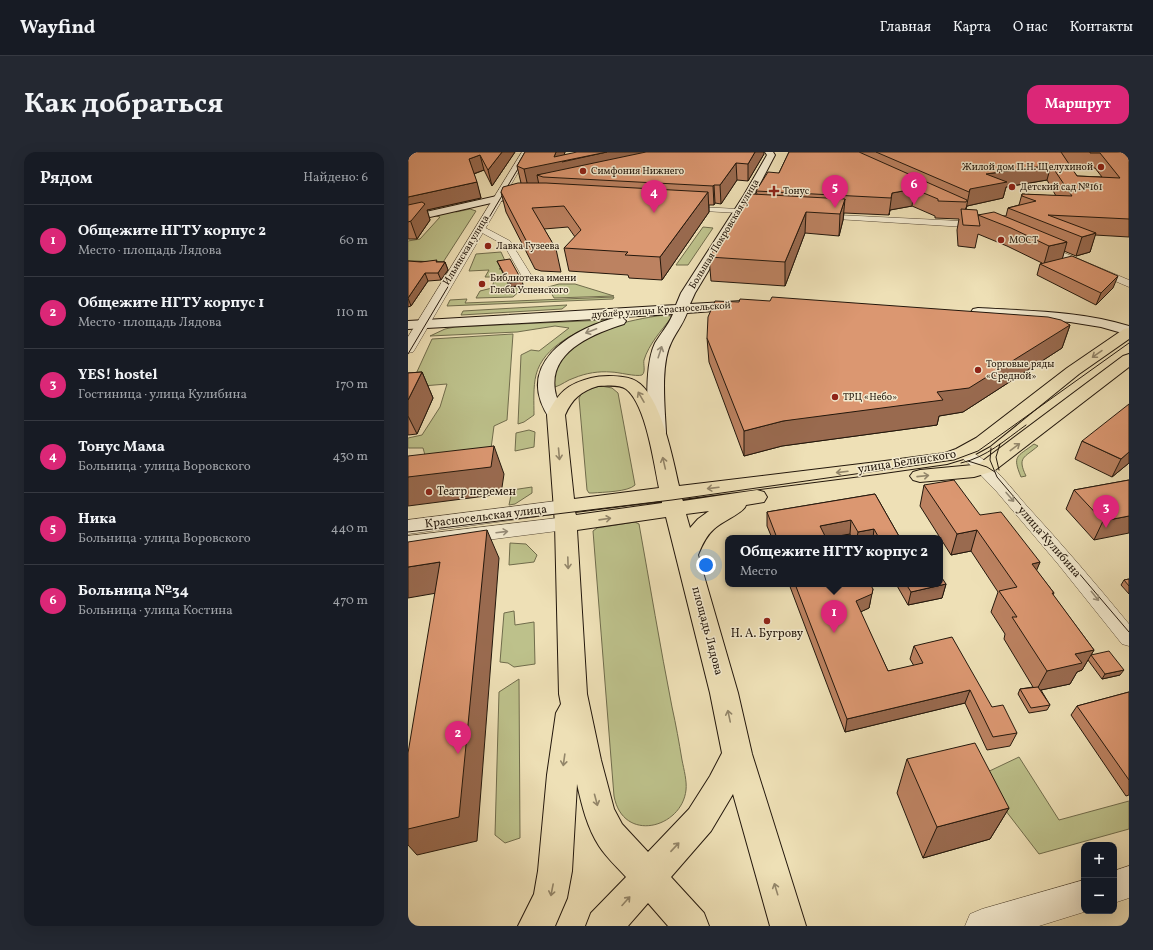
<!DOCTYPE html>
<html lang="ru">
<head>
<meta charset="utf-8">
<style>
	:root { --surface:#171b24; --page:#242831; --text:#f1f3f6; --muted:#9ea1a6; --line:#363941; --accent:#db2777 }
	body { margin:0; font-family:Vollkorn,serif; background:var(--page); color:var(--text) }
	.controls { position:absolute; right:12px; bottom:12px; display:grid; overflow:hidden; border-radius:8px; box-shadow:0 4px 16px #0002 }
	.controls button { width:36px; height:36px; display:grid; place-items:center; padding:0; border:0; border-bottom:1px solid var(--line); background:var(--surface); color:var(--text); font:20px sans-serif }
	.you { position:absolute; left:298px; top:413px; width:14px; height:14px; margin:-10px; border:3px solid #fff; border-radius:50%; background:#1a73e8; box-shadow:0 0 0 6px #1a73e833 }
	.badge { display:grid; place-items:center; width:26px; height:26px; border-radius:50%; background:var(--accent); color:#fff; font-size:13px; font-weight:700 }
	.pin { position:absolute; translate:-50% -33px; filter:drop-shadow(0 1px 2px #0008) }
	.pin::after { content:''; position:absolute; top:21px; width:14px; height:12px; background:inherit; clip-path:polygon(0 0,100% 0,50% 100%) }
	.popup { position:absolute; left:317px; top:383px; width:218px; height:52px; box-sizing:border-box; display:grid; place-content:center; border-radius:8px; background:var(--surface); filter:drop-shadow(0 1px 3px #0005); font-size:13px; white-space:nowrap; color:var(--muted) }
	.popup b { font-size:15px; color:var(--text) }
	.popup::after { content:''; position:absolute; left:50%; top:100%; margin-left:-8px; border:8px solid transparent; border-top-color:var(--surface) }
	.list { margin:0; padding:0; list-style:none }
	h2 { display:flex; justify-content:space-between; align-items:center; height:52px; margin:0; padding:0 16px; font-size:17px }
	h2 small { font-size:13px; font-weight:400; color:var(--muted) }
	.list li { display:grid; grid-template-columns:26px 1fr auto; gap:12px; align-items:center; box-sizing:border-box; height:72px; padding:0 16px; border-top:1px solid var(--line) }
	.list b { display:block; font-size:15px; white-space:nowrap }
	.list p { margin:0; font-size:13px; white-space:nowrap; color:var(--muted) }
	.list em { font-size:13px; font-style:normal; color:var(--muted) }
	.map { position:relative; flex:none; width:721px; height:774px; overflow:hidden; border-radius:12px }
	header { display:flex; align-items:center; gap:24px; box-sizing:border-box; height:56px; padding:0 20px; background:var(--surface); border-bottom:1px solid var(--line) }
	header strong { font-size:19px }
	nav { display:flex; gap:22px; margin-inline-start:auto; font-size:14px }
	.intro { display:flex; align-items:center; justify-content:space-between; box-sizing:border-box; height:96px; padding:0 24px }
	h1 { margin:0; font-size:28px }
	.button { padding:10px 18px; border-radius:12px; background:var(--accent); color:#fff; font-size:14px; font-weight:700 }
	main { display:flex; gap:24px; padding:0 24px }
	aside { flex:1; background:var(--surface); border-radius:12px; box-shadow:0 4px 16px #0002 }
	.map>svg:first-child { display:block }
</style>
</head>
<body>
<header>
<strong>Wayfind</strong>
<nav><a>Главная</a><a>Карта</a><a>О нас</a><a>Контакты</a></nav>
</header>
<div class="intro"><h1>Как добраться</h1><a class="button">Маршрут</a></div>
<main>
<aside>
<h2>Рядом<small>Найдено: 6</small></h2>
<ul class="list">
<li><span class="badge">1</span><div><b>Общежите НГТУ корпус 2</b><p>Место · площадь Лядова</p></div><em>60 m</em></li>
<li><span class="badge">2</span><div><b>Общежите НГТУ корпус 1</b><p>Место · площадь Лядова</p></div><em>110 m</em></li>
<li><span class="badge">3</span><div><b>YES! hostel</b><p>Гостиница · улица Кулибина</p></div><em>170 m</em></li>
<li><span class="badge">4</span><div><b>Тонус Мама</b><p>Больница · улица Воровского</p></div><em>430 m</em></li>
<li><span class="badge">5</span><div><b>Ника</b><p>Больница · улица Воровского</p></div><em>440 m</em></li>
<li><span class="badge">6</span><div><b>Больница №34</b><p>Больница · улица Костина</p></div><em>470 m</em></li>
</ul>
</aside>
<div class="map">
<svg width="721" height="774" viewBox="0 0 721 774">
	<rect width="100%" height="100%" fill="#eee0b6"/>
	<filter id="stains"><feTurbulence type="fractalNoise" baseFrequency=".005" numOctaves="4"/><feColorMatrix values="0 0 0 0 .2 0 0 0 0 .09 0 0 0 0 .02 0 0 0 .5 -.17"/></filter>
	<radialGradient id="worn" r=".72"><stop offset=".6" stop-color="#630" stop-opacity="0"/><stop offset="1" stop-color="#630" stop-opacity=".3"/></radialGradient>
	<g fill="#bdc18b" stroke="#706c4c">
		<polygon points="62,57 68,59 32,115 0,118 0,89 12,87 32,65 24,63 45,58 48,60"/>
		<polygon points="295,75 305,76 280,113 268,113"/>
		<polygon points="93,100 98,111 91,117 98,117 97,123 102,137 116,135 105,145 68,146 72,139 84,136 87,125 77,125 81,118 61,119 68,102"/>
		<polygon points="151,132 167,132 206,144 146,146 140,135"/>
		<polygon points="206,145 205,147 39,154 42,148 59,147 57,151"/>
		<polygon points="159,153 154,157 53,163 55,159"/>
		<path d="M 256,163 L 263,164 L 263,166 C 253,179 241,192 236,208 C 235,212 238,220 234,223 C 228,225 210,220 203,220 C 191,219 178,221 166,226 C 159,228 154,233 147,235 L 145,233 C 146,227 147,217 150,212 C 169,178 221,168 256,163 Z"/>
		<path d="M 197,168 L 197,169 C 171,178 135,194 128,223 C 125,235 126,251 126,263 L 116,270 L 110,272 L 113,203 L 123,198 L 131,199 L 161,176 L 147,174 L 109,180 L 22,184 L 37,177 L 47,175 Z"/>
		<polygon points="105,182 99,268 86,274 82,304 19,310 15,296 0,296 0,286 14,283 32,255 39,232 2,235 24,187"/>
		<path d="M 193,234 L 204,236 L 210,241 L 227,333 C 220,340 195,340 185,341 L 181,341 L 179,338 L 171,246 C 175,237 184,236 193,234 Z"/>
		<polygon points="121,278 127,280 126,295 107,299 108,281"/>
		<path d="M 626,292 L 630,294 C 616,306 609,305 618,324 L 613,325 C 604,303 609,305 626,292 Z"/>
		<polygon points="124,335 124,341 107,352 101,353 104,338"/>
		<path d="M 227,370 L 231,372 C 242,433 252,494 264,555 C 268,573 271,590 274,608 C 276,618 279,629 278,638 C 274,676 215,692 206,644 L 185,379 L 189,376 Z"/>
		<polygon points="102,391 118,392 129,403 126,410 101,413"/>
		<polygon points="106,459 107,473 126,470 127,512 106,515 100,511 92,510 96,461"/>
		<polygon points="111,527 112,686 97,691 87,683 91,540"/>
		<polygon points="611,605 651,668 721,649 721,677 631,702 571,624"/>
	</g>
	<g fill="none" stroke-linecap="round" stroke-linejoin="round">
		<g stroke="#564936" stroke-width="1">
			<g id="minor">
				<polygon points="275,54 348,58 352,60 348,62 278,58 274,56"/>
				<polygon points="409,62 573,70 577,73 573,76 412,66 408,64"/>
				<polygon points="72,73 102,89 125,126 124,128 116,128 96,93 69,78 68,76"/>
				<polygon points="635,92 721,128 721,135 632,97 630,95"/>
				<path d="M 555,297 C 578,302 603,336 618,353 C 654,392 688,432 721,472 L 721,494 L 714,492 L 650,412 L 589,340 L 567,317 L 548,301 L 550,298 Z"/>
			</g>
		</g>
		<g stroke="#564936" stroke-width="1">
			<g id="tertiary">
				<polygon points="114,0 122,0 7,197 5,200 0,201 0,185"/>
				<polygon points="156,348 163,350 166,355 163,360 0,382 0,368"/>
				<polygon points="158,365 165,367 168,372 165,377 0,398 0,384"/>
				<polygon points="721,714 721,746 706,751 706,719"/>
				<polygon points="676,728 676,759 680,759 676,760 631,774 557,774 562,762 574,757"/>
			</g>
		</g>
		<g stroke="#23170c" stroke-width="2">
			<g id="secondary">
				<path d="M 357,0 L 365,0 L 367,3 L 346,43 L 287,141 L 282,152 L 334,149 L 339,150 L 341,153 L 339,156 L 334,157 L 279,161 C 274,174 268,180 263,191 C 252,213 257,257 258,281 L 255,285 L 249,286 L 243,285 L 240,281 C 240,256 236,214 247,191 C 253,181 260,174 265,162 L 214,165 L 218,169 L 216,172 C 184,182 137,201 148,243 C 150,250 154,257 157,263 L 154,267 L 148,268 L 142,267 C 105,213 161,179 206,166 L 0,177 L 0,169 L 268,153 L 273,141 L 336,43 L 359,3 Z"/>
				<polygon points="124,36 127,37 129,39 127,41 0,70 0,64"/>
				<path d="M 570,156 C 621,159 672,159 721,174 L 721,183 L 693,175 L 662,170 L 565,163 L 563,160 L 565,157 Z"/>
			</g>
		</g>
		<g stroke="#23170c" stroke-width="2">
			<g id="primary">
				<path d="M 721,176 L 721,187 L 671,222 L 582,294 L 562,305 L 539,312 L 469,322 L 274,347 L 275,349 L 349,338 L 356,340 L 359,345 L 356,350 L 338,353 C 336,361 314,369 306,377 C 298,384 294,393 290,403 L 330,541 L 344,602 L 398,774 L 362,774 L 325,642 L 303,679 L 263,725 L 296,761 L 301,774 L 260,774 L 240,751 L 220,774 L 178,774 L 183,761 L 218,725 C 209,715 198,705 191,694 C 179,675 174,654 169,632 L 164,719 L 159,746 L 147,774 L 110,774 L 126,742 L 130,719 L 139,623 L 148,561 L 153,552 L 151,542 L 147,372 L 139,263 C 150,241 159,232 183,226 C 194,223 218,223 228,229 C 253,243 265,308 271,334 L 469,310 L 537,301 L 548,297 L 568,286 L 659,216 L 716,177 ZM 190,234 C 199,234 211,232 218,237 C 238,252 246,312 251,336 L 166,347 L 157,263 C 164,247 173,239 190,234 ZM 254,349 L 254,351 L 168,363 L 167,360 ZM 301,359 L 290,367 L 282,376 L 278,362 ZM 258,365 L 302,541 L 314,601 L 302,624 L 281,657 L 240,700 L 214,672 L 206,657 L 193,608 L 179,542 L 169,378 Z"/>
				<polygon points="721,202 721,215 586,319 566,325 512,330 505,328 502,324 505,320 512,318 565,313 572,311 715,204"/>
			</g>
		</g>
		<use href="#minor" fill="#f4ebd0" fill-rule="evenodd"/>
		<use href="#tertiary" fill="#f4ebd0" fill-rule="evenodd"/>
		<use href="#secondary" fill="#f4ebd0" fill-rule="evenodd"/>
		<use href="#primary" fill="#eee0b6" fill-rule="evenodd"/>
		<g stroke="#23170c" stroke-width="1">
			<polyline points="0,202 120,0"/>
			<polyline points="583,296 582,308 589,325 721,480"/>
			<polyline points="560,309 579,315 587,320"/>
			<path d="M 553,311 C 579,305 597,288 618,273"/>
			<polyline points="591,318 588,305 592,292"/>
			<polyline points="0,380 264,348 546,308 570,299 721,191"/>
		</g>
	</g>
	<g fill="#bc8261" stroke="#23170c" fill-rule="evenodd">
		<polygon points="0,0 107,0 84,34 76,18 66,22 73,46 19,58 22,68 9,87 0,87"/>
		<polygon points="117,0 157,0 156,3 356,2 340,29 329,28 313,52 307,51 306,53 301,53 301,60 254,128 221,126 220,123 161,119 156,96 167,85 160,75 136,77 148,97 153,120 133,119 127,117 98,60 93,40 113,31 109,14"/>
		<path d="M 381,0 L 721,0 L 721,85 L 687,83 L 682,100 L 668,104 L 656,99 L 654,107 L 705,136 L 688,153 L 629,123 L 632,112 L 634,111 L 599,94 L 570,82 L 567,96 L 550,94 L 549,78 L 551,67 L 527,66 L 527,64 L 504,54 L 482,58 L 481,63 L 436,61 L 435,68 L 431,84 L 397,81 L 377,134 L 303,129 L 301,105 L 338,52 L 349,42 L 348,39 L 371,21 ZM 661,13 L 676,13 L 678,16 L 687,16 L 694,25 L 669,24 ZM 639,28 L 648,44 L 614,42 L 611,53 L 600,56 L 598,64 L 570,63 L 570,65 L 557,58 L 559,54 L 595,46 L 598,35 Z"/>
		<polygon points="0,109 37,110 40,118 33,128 20,129 3,154 0,155"/>
		<polygon points="89,109 114,129 115,133 102,135"/>
		<polygon points="331,150 662,173 654,196 555,260 531,264 529,273 374,294 336,304 301,210 299,186"/>
		<polygon points="14,220 25,246 9,282 0,283 0,221"/>
		<polygon points="674,289 721,311 704,325 667,307"/>
		<polygon points="721,328 686,388 658,357 666,338"/>
		<polygon points="516,333 572,363 632,410 628,418 646,441 645,443 686,498 683,503 712,523 694,527 680,508 674,518 669,520 662,532 633,538 642,553 639,558 621,561 610,542 612,537 625,535 596,487 597,482 583,460 590,440 563,399 543,403 512,354"/>
		<polygon points="467,342 492,386 444,386 442,382 419,386 364,386 359,374 359,360"/>
		<polygon points="721,427 721,442 713,433 716,428"/>
		<polygon points="381,432 462,432 462,451 461,456 452,460 480,519 506,514 502,507 506,494 584,555 609,581 602,594 579,598 557,551 437,580"/>
		<polygon points="488,432 538,432 534,446 500,453"/>
		<polygon points="721,540 721,643 718,644 663,563 669,554"/>
		<polygon points="499,607 601,656 582,687 515,706 489,641"/>
	</g>
	<g fill="#996a4f" stroke="#23170c">
		<polygon points="94,0 107,0 84,34 80,18"/>
		<polygon points="148,0 157,0 154,10 199,0 276,0 129,23 131,33 120,35 116,17 146,5"/>
		<polygon points="347,0 356,0 356,2 340,29 340,12"/>
		<polygon points="72,3 76,18 65,22 61,7"/>
		<polygon points="328,11 329,28 313,52 312,33"/>
		<polygon points="643,13 639,28 598,35 595,46 559,54 558,57 562,37 578,22"/>
		<polygon points="69,30 73,46 19,58 22,68 9,87 0,62 0,45"/>
		<polygon points="306,33 307,51 306,53 305,34"/>
		<polygon points="506,37 504,54 482,58 481,63 484,41"/>
		<polygon points="300,40 301,60 254,128 252,105"/>
		<polygon points="437,47 435,68 431,84 432,62"/>
		<polygon points="398,60 397,81 377,134 377,110"/>
		<polygon points="688,81 682,100 668,104 674,85"/>
		<polygon points="659,90 654,108 636,112 641,94"/>
		<polygon points="37,110 40,118 33,128 30,121"/>
		<polygon points="17,121 20,129 3,154 0,146"/>
		<polygon points="710,124 705,136 688,153 693,141"/>
		<polygon points="114,129 115,133 102,135 101,131"/>
		<polygon points="662,173 654,196 555,260 531,264 529,273 374,294 336,304 336,279 375,269 529,240"/>
		<polygon points="14,220 25,246 9,282 0,264 0,248"/>
		<polygon points="86,294 96,322 93,342 0,354 0,325"/>
		<polygon points="721,300 721,311 704,325 713,307"/>
		<polygon points="721,364 721,381 686,388 695,369"/>
		<polygon points="443,368 442,382 419,386 412,386 412,374"/>
		<polygon points="466,377 465,386 449,386 450,380"/>
		<polygon points="79,378 91,406 69,689 9,703 0,693 0,677"/>
		<polygon points="569,378 563,399 543,403 549,382"/>
		<polygon points="32,410 46,438 0,446 0,415"/>
		<polygon points="632,410 623,432 624,412"/>
		<polygon points="538,432 534,446 500,453 503,440"/>
		<polygon points="465,437 461,456 446,463 448,449"/>
		<polygon points="686,498 674,518 669,520 662,532 628,539 639,519 667,502"/>
		<polygon points="716,518 712,523 694,527 697,522"/>
		<polygon points="562,538 557,551 437,580 439,567"/>
		<polygon points="601,656 582,687 515,706 529,675"/>
	</g>
	<g fill="#db9771" stroke="#23170c">
		<polygon points="0,0 94,0 80,18 72,3 61,7 69,30 0,45"/>
		<polygon points="117,0 148,0 146,5 169,0 199,0 116,17 109,14"/>
		<polygon points="238,0 347,0 340,12 328,11 312,33 306,33 305,34 135,25 129,23"/>
		<polygon points="381,0 451,0 559,48 558,50 530,49 530,47 506,37 484,41 483,46 348,39 360,20 371,21"/>
		<polygon points="468,0 653,0 669,24 712,26 692,1 682,1 682,0 715,0 721,7 721,67 640,63 688,81 674,85 600,56 628,49 614,44 614,42 664,44 643,13 578,22 599,30 562,37 561,40"/>
		<polygon points="110,31 138,31 300,40 252,105 217,103 220,100 156,96 173,78 156,54 124,56 148,97 127,96 121,94 93,40 95,35"/>
		<polygon points="344,42 437,47 432,62 398,60 377,110 301,105 333,56 336,52 338,52"/>
		<polygon points="14,50 17,52 3,69 0,70 0,53"/>
		<polygon points="553,57 569,58 572,74 555,73"/>
		<polygon points="586,60 659,90 641,94 603,76 570,63"/>
		<polygon points="664,104 710,124 693,141 632,112"/>
		<polygon points="102,107 114,129 101,131 89,109"/>
		<polygon points="29,108 28,110 37,110 30,121 17,121 0,146 0,109 13,110"/>
		<polygon points="364,145 640,165 653,168 662,173 561,236 529,240 535,248 375,269 336,279 299,186 300,165 307,149 331,150 332,147 362,149"/>
		<polygon points="14,220 0,248 0,221"/>
		<polygon points="721,252 721,300 713,307 674,289"/>
		<polygon points="86,294 83,315 0,325 0,304"/>
		<polygon points="546,328 572,363 593,360 632,410 624,412 646,441 644,441 686,498 667,502 674,511 639,519 604,465 609,465 591,439 609,435 569,378 549,382 516,333"/>
		<polygon points="721,328 721,364 695,369 666,338"/>
		<polygon points="467,342 492,386 471,386 466,377 450,380 443,368 412,374 418,386 369,386 359,360"/>
		<polygon points="79,378 51,665 0,677 0,601 32,410 0,415 0,390"/>
		<polygon points="532,423 538,432 503,440 498,432 532,432"/>
		<polygon points="721,427 721,434 716,428"/>
		<polygon points="387,432 462,432 465,437 464,442 448,449 480,519 515,511 506,494 544,485 584,555 595,553 609,581 585,585 562,538 439,567"/>
		<polygon points="701,499 716,518 697,522 683,503"/>
		<polygon points="630,535 642,553 623,556 612,537"/>
		<polygon points="721,540 721,628 669,554"/>
		<polygon points="567,591 601,656 529,675 499,607"/>
	</g>
	<defs><path id="oneway-shaft" d="M-6 0H5M1.5-3L5.5 0L1.5 3" fill="none" stroke-width="1.6" stroke-linecap="round" stroke-linejoin="round"/></defs>
	<g stroke="#968c78">
		<use href="#oneway-shaft" transform="translate(183 179) rotate(159)"/>
		<use href="#oneway-shaft" transform="translate(252 200) rotate(-72)"/>
		<use href="#oneway-shaft" transform="translate(602 345) rotate(49)"/>
		<use href="#oneway-shaft" transform="translate(94 380) rotate(-7)"/>
		<use href="#oneway-shaft" transform="translate(687 444) rotate(51)"/>
	</g>
	<g stroke="#93866a">
		<use href="#oneway-shaft" transform="translate(689 202) rotate(145)"/>
		<use href="#oneway-shaft" transform="translate(233 245) rotate(-120)"/>
		<use href="#oneway-shaft" transform="translate(607 295) rotate(-37)"/>
		<use href="#oneway-shaft" transform="translate(151 302) rotate(85)"/>
		<use href="#oneway-shaft" transform="translate(256 311) rotate(-103)"/>
		<use href="#oneway-shaft" transform="translate(434 320) rotate(173)"/>
		<use href="#oneway-shaft" transform="translate(515 324) rotate(-6)"/>
		<use href="#oneway-shaft" transform="translate(305 336) rotate(173)"/>
		<use href="#oneway-shaft" transform="translate(197 367) rotate(-8)"/>
		<use href="#oneway-shaft" transform="translate(160 411) rotate(88)"/>
		<use href="#oneway-shaft" transform="translate(321 564) rotate(-102)"/>
		<use href="#oneway-shaft" transform="translate(156 608) rotate(98)"/>
		<use href="#oneway-shaft" transform="translate(188 648) rotate(75)"/>
		<use href="#oneway-shaft" transform="translate(267 695) rotate(-47)"/>
		<use href="#oneway-shaft" transform="translate(368 737) rotate(-107)"/>
		<use href="#oneway-shaft" transform="translate(144 738) rotate(101)"/>
		<use href="#oneway-shaft" transform="translate(218 749) rotate(-48)"/>
	</g>
	<g fill="#8f2418" stroke="#f4ebd0" stroke-width="1.5">
		<circle cx="693" cy="15" r="4"/>
		<circle cx="175" cy="19" r="4"/>
		<circle cx="604" cy="35" r="4"/>
		<path d="M364 33h4v4h4v4h-4v4h-4v-4h-4v-4h4z"/>
		<circle cx="593" cy="88" r="4"/>
		<circle cx="80" cy="94" r="4"/>
		<circle cx="74" cy="132" r="4"/>
		<circle cx="570" cy="218" r="4"/>
		<circle cx="427" cy="245" r="4"/>
		<circle cx="21" cy="340" r="4"/>
		<circle cx="359" cy="469" r="4"/>
	</g>
	<g text-anchor="middle" dominant-baseline="central" stroke-width="3" stroke-linejoin="round" paint-order="stroke">
		<g font-size="10" fill="#23170c" stroke="#f4ebd0" text-anchor="start">
			<text x="685" y="15" text-anchor="end">Жилой дом П.Н. Щелухиной</text>
			<text x="183" y="19">Симфония Нижнего</text>
			<text x="612" y="35">Детский сад №161</text>
			<text x="375" y="39">Тонус</text>
			<text x="601" y="88">МОСТ</text>
			<text x="88" y="94">Лавка Гузеева</text>
			<text x="82" y="126">Библиотека имени<tspan x="82" dy="12">Глеба Успенского</tspan></text>
			<text x="578" y="212">Торговые ряды<tspan x="578" dy="12">«Средной»</tspan></text>
			<text x="435" y="245">ТРЦ «Небо»</text>
		</g>
		<g font-size="10" fill="#23170c" stroke="#f4ebd0">
			<text transform="translate(316 82) rotate(-59)">Большая Покровская улица</text>
			<text transform="translate(58 98) rotate(-59)">Ильинская улица</text>
			<text transform="translate(253 158) rotate(-4)">дублёр улицы Красносельской</text>
		</g>
		<g font-size="12" fill="#23170c" stroke="#f4ebd0">
			<text transform="translate(499 310) rotate(-9)">улица Белинского</text>
			<text transform="translate(78 365) rotate(-7)">Красносельская улица</text>
			<text transform="translate(641 390) rotate(49)">улица Кулибина</text>
			<text transform="translate(299 479) rotate(75)">площадь Лядова</text>
		</g>
		<g font-size="12" fill="#23170c" stroke="#f4ebd0" text-anchor="start">
			<text x="29" y="340">Театр перемен</text>
			<text x="359" y="482" text-anchor="middle">Н. А. Бугрову</text>
		</g>
	</g>
	<rect width="100%" height="100%" filter="url(#stains)"/>
	<rect width="100%" height="100%" fill="url(#worn)"/>
</svg>
<div class="controls">
<button>+</button>
<button>−</button>
</div>
<div class="you"></div>
<div class="pin badge" style="left:426px;top:481px">1</div>
<div class="popup"><b>Общежите НГТУ корпус 2</b>Место</div>
<div class="pin badge" style="left:50px;top:602px">2</div>
<div class="pin badge" style="left:698px;top:376px">3</div>
<div class="pin badge" style="left:246px;top:61px">4</div>
<div class="pin badge" style="left:427px;top:56px">5</div>
<div class="pin badge" style="left:506px;top:53px">6</div>
</div>
</main>
</body>
</html>
